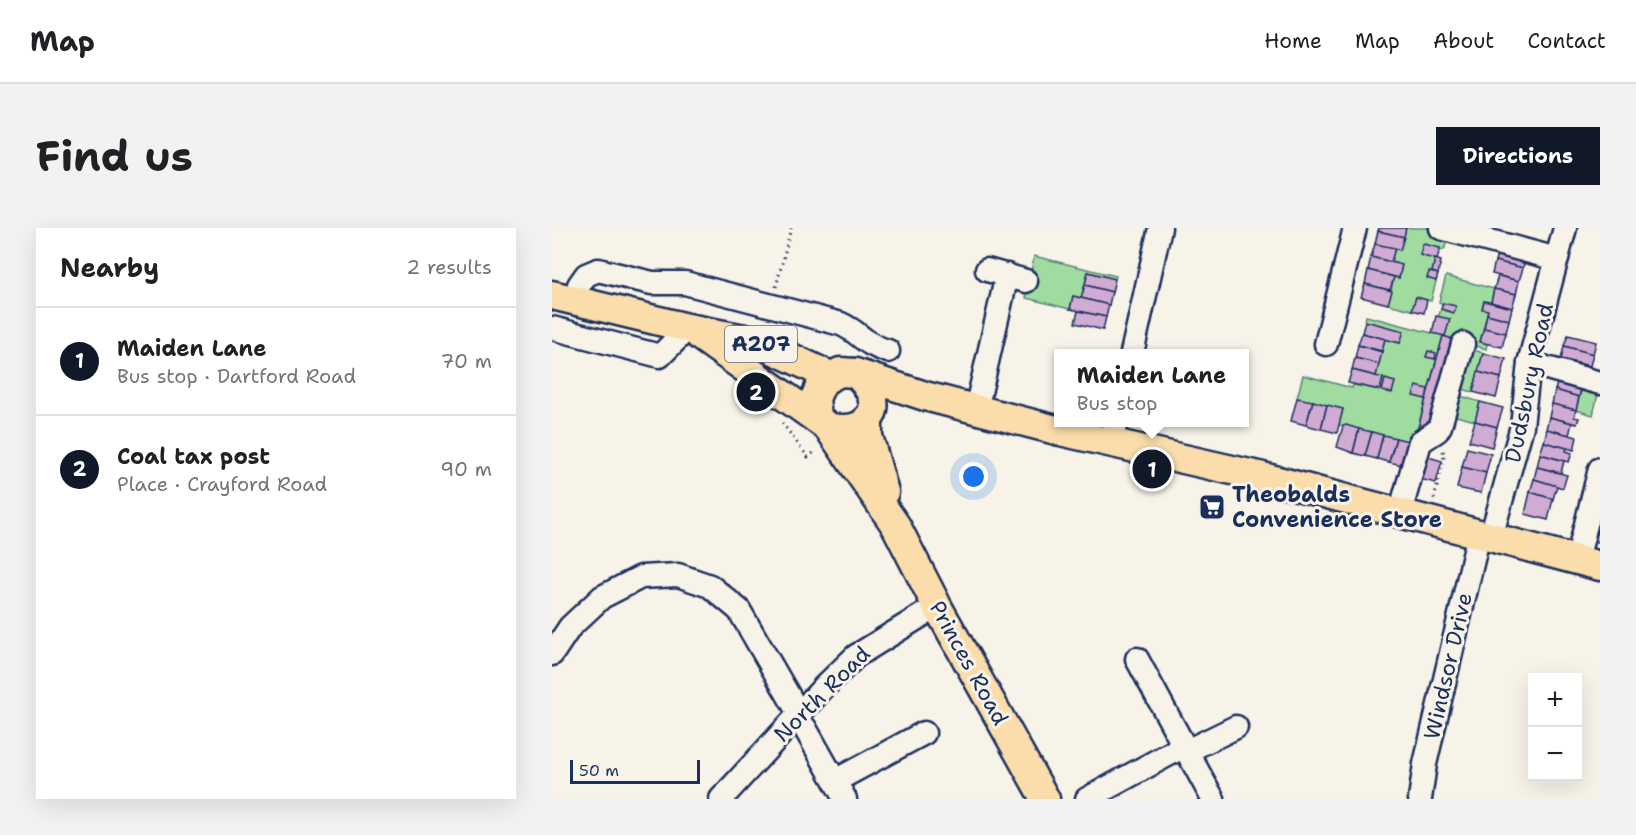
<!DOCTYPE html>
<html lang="en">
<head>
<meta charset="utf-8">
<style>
	:root { --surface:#fff; --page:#f2f2f2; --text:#202124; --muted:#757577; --line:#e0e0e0; --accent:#111827 }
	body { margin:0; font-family:"Shantell Sans",sans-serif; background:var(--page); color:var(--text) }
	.controls { position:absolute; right:18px; bottom:18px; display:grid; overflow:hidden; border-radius:0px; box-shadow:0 6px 24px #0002 }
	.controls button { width:54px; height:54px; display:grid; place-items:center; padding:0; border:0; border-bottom:2px solid var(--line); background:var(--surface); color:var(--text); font:30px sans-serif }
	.scale { position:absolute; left:18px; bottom:15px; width:130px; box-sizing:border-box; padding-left:6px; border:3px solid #1b2f5e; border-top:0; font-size:16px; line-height:21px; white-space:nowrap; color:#1b2f5e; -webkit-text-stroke:4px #f7f3e8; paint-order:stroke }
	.you { position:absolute; left:422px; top:249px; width:21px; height:21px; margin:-15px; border:4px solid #fff; border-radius:50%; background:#1a73e8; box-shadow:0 0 0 9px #1a73e833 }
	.badge { display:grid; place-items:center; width:39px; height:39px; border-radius:50%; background:var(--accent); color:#fff; font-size:20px; font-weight:700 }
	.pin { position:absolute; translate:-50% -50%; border:3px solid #fff; box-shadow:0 2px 6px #0006 }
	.popup { position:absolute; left:502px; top:121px; width:195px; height:78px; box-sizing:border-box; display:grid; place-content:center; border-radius:0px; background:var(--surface); filter:drop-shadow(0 2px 4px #0005); font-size:20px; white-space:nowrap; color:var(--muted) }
	.popup b { font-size:22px; color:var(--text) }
	.popup::after { content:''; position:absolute; left:50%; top:100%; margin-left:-12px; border:12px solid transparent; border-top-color:var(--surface) }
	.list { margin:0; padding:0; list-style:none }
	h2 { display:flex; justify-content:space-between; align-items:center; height:78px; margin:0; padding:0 24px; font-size:26px }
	h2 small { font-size:20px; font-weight:400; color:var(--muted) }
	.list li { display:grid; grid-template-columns:39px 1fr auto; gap:18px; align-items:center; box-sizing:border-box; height:108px; padding:0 24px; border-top:2px solid var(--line) }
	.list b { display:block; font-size:22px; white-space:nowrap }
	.list p { margin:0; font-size:20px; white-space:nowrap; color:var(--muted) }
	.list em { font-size:20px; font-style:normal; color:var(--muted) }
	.map { position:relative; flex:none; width:1048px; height:571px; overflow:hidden; border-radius:0px }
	header { display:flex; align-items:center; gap:36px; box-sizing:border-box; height:84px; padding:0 30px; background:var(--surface); border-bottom:2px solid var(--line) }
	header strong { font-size:28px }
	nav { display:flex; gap:33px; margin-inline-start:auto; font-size:21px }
	.intro { display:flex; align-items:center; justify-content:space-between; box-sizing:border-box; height:144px; padding:0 36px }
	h1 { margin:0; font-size:42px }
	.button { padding:15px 27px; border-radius:0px; background:var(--accent); color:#fff; font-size:21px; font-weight:700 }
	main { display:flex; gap:36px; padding:0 36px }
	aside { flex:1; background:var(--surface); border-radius:0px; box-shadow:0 6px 24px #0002 }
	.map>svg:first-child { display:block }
</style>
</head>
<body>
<header>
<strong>Map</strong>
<nav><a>Home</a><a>Map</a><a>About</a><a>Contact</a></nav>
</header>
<div class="intro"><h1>Find us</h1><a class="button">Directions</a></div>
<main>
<aside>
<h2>Nearby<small>2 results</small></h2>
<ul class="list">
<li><span class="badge">1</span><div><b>Maiden Lane</b><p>Bus stop · Dartford Road</p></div><em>70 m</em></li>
<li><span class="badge">2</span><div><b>Coal tax post</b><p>Place · Crayford Road</p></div><em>90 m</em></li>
</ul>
</aside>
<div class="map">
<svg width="1048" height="571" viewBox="0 0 1048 571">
	<rect width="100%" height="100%" fill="#f7f3e8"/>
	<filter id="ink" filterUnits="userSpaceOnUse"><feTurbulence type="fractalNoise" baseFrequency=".0167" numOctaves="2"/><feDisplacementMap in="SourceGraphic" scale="12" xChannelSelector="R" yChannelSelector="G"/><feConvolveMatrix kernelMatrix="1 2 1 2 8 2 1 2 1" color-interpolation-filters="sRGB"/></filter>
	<g filter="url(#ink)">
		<g fill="#a0dba0" stroke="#5e857f" stroke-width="1.5">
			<polygon points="854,0 880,0 895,10 893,20 887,24 888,20 872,16 868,27 883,31 880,44 886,46 879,73 864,69 860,82 836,76 842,49 847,50 850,37 839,34 843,20 848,22"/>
			<polygon points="482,28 564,48 563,51 536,44 529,70 521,68 518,81 474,70"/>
			<polygon points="894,48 942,61 939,74 932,73 930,80 936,82 928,113 935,116 934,121 891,108 856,235 851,235 856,213 787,197 791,181 745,170 751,147 800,160 801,157 828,162 831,150 824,148 833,111 848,115 851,103 813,93 814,88 880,105 891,76 887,74"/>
			<polygon points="917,120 931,125 921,164 906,160"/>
			<polygon points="1031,156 1048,158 1041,187 1024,182"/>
			<polygon points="905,167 928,174 923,193 900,187"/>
		</g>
		<g fill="#d0abd4" stroke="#1b2f5e" stroke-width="1.5">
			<polygon points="827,0 854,0 852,9 826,3"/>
			<polygon points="826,3 852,9 848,22 823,16"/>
			<polygon points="823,16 843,20 839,34 819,29"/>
			<polygon points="871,16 888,20 885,32 868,27"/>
			<polygon points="947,20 974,27 971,40 943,33"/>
			<polygon points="819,29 850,37 847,50 816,42"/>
			<polygon points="883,31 889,33 886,46 880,44"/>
			<polygon points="943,33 971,40 967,53 940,46"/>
			<polygon points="816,42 842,49 838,62 813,56"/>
			<polygon points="536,44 563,51 560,64 533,57"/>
			<polygon points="877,44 886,46 884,53 875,50"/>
			<polygon points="946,48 967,53 964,66 942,61"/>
			<polygon points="813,56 840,63 836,76 809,69"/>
			<polygon points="533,57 560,64 557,77 529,70"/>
			<polygon points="942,61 964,66 960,80 939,74"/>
			<polygon points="521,68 557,77 554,89 518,81"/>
			<polygon points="864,69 875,72 872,85 860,82"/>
			<polygon points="932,73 960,80 957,92 935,86 936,82 930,81"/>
			<polygon points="891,75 904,78 902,85 889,81"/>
			<polygon points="526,83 554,89 551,102 523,95"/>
			<polygon points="935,86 957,92 954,105 932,100"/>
			<polygon points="884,88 898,91 893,108 880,105"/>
			<polygon points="813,93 852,103 848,115 810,105"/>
			<polygon points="932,100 954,105 950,119 928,114"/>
			<polygon points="810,105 833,111 830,123 806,117"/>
			<polygon points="1016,107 1044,114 1041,126 1012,118"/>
			<polygon points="891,108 904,112 881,196 875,194 872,206 865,204"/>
			<polygon points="806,117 830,124 827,136 803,130"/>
			<polygon points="1012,118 1041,126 1038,138 1009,131"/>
			<polygon points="876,123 884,125 883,131 874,129"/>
			<polygon points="931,125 954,131 949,150 926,144"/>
			<polygon points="803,130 827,136 824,148 800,142"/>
			<polygon points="800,142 831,150 828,162 796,155"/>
			<polygon points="926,144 949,150 944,170 921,164"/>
			<polygon points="1007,149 1031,155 1027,169 1003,162"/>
			<polygon points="833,151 843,154 840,165 830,163"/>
			<polygon points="864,158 876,161 874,171 861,168"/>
			<polygon points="1003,162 1027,169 1024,182 1000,176"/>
			<polygon points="745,170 761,173 754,197 739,193"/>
			<polygon points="761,173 775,177 769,201 754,197"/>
			<polygon points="928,174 951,180 945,199 923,193"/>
			<polygon points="1000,176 1024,182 1022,189 1027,190 1025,196 997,189"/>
			<polygon points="775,177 791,181 785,205 769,201"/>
			<polygon points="997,189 1020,195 1017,207 994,201"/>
			<polygon points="923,193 945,199 940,219 917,213"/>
			<polygon points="794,197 807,201 801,225 785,219 791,198"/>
			<polygon points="807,201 820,204 813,228 801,225"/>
			<polygon points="995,201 1025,209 1022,222 992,214"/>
			<polygon points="820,204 831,207 825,231 813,228"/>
			<polygon points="831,207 844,210 837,234 825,231"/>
			<polygon points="844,210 856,213 850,237 837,234"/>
			<polygon points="992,214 1015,220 1014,223 1020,225 1017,234 988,226"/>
			<polygon points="915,220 939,226 934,245 910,239"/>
			<polygon points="988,226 1012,233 1009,245 985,239"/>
			<polygon points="870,227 890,233 884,255 864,250"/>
			<polygon points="910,239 934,245 929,265 905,260"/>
			<polygon points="985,239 1015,247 1011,260 982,251"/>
			<polygon points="982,251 1005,258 1001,271 978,264"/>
			<polygon points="978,264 1001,271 996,292 973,286"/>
			<polygon points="1048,293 1048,315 1043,313"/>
		</g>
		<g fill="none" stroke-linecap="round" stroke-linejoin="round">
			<g stroke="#1b2f5e" stroke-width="27">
				<g id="minor">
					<polyline points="889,0 1005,31"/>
					<polyline points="435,42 474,53"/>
					<path d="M 23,73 L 27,57 L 34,47 L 46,42 L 100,55 L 133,55 L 289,96 C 309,105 311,116 336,123"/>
					<polyline points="0,100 108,128 136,100"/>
					<polyline points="774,116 803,0"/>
					<polyline points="580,125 608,0"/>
					<polyline points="977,135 1048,155"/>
					<polyline points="424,182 455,47"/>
					<polyline points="559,215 564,194"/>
					<polyline points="848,285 868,214 885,203 888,198 911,116"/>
					<polyline points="939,309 970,198 977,135 1013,0"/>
					<polyline points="1025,332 1048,241"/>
					<polyline points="0,426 18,399 50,369 89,349 126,347 158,358 187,382 242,477 249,483"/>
					<polyline points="585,431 632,518"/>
					<polyline points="243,491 253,500 293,571"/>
					<polyline points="635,523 684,499"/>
					<polyline points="294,547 372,505"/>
					<polyline points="169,571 272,459 304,428 385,378"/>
					<polyline points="535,571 632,518 661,571"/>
					<polyline points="868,571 873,536 927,306"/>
				</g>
			</g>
			<g stroke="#1b2f5e" stroke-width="33">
				<g id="major">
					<polyline points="0,67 136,100 203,113 278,148"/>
					<path d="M 148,108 L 276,199 C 320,210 338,174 303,145"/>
					<polyline points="265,190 263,170 271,153 288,144 303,145 373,168 508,203 711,249 1048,338"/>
					<polyline points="316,190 316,208 332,264"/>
					<polyline points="276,199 344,298 385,378 493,571"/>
				</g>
			</g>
			<g stroke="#1b2f5e" stroke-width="3" stroke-dasharray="1.5 4.5" stroke-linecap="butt">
				<polyline points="224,59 239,0"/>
				<polyline points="230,195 256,229 264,223"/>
				<polyline points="882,271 892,232 891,221"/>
			</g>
			<use href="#minor" stroke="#f7f3e8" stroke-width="22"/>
			<use href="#major" stroke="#faddab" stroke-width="28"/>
		</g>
	</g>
	<defs>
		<g id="supermarket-square" transform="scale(1.35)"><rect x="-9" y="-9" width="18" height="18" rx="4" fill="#1b2f5e" stroke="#f7f3e8"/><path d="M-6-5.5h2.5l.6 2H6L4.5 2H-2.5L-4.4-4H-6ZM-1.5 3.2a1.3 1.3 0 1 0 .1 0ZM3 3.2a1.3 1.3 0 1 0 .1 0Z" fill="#fff"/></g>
	</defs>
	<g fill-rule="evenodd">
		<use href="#supermarket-square" x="660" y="279"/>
	</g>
	<g text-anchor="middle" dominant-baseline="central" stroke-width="6" stroke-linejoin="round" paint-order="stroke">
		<rect fill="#f7f3e8" stroke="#5d6a87" stroke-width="1.5" x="173" y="98" width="72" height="36" rx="4.5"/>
		<g font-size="21" font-weight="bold" fill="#1b2f5e">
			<text x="209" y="116">A207</text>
		</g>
		<g font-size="22" fill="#1b2f5e" stroke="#f7f3e8">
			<text transform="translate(977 155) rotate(-78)">Dudsbury Road</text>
			<text transform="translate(417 435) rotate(61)">Princes Road</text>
			<text transform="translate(896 438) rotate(-77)">Windsor Drive</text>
			<text transform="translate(270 466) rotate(-45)">North Road</text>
		</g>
		<g font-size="22" font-weight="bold" fill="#1b2f5e" stroke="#f7f3e8" text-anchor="start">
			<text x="680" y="266">Theobalds<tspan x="680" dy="25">Convenience Store</tspan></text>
		</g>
	</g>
</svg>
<div class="controls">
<button>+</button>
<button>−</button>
</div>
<div class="scale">50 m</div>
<div class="you"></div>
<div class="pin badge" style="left:600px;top:241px">1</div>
<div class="popup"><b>Maiden Lane</b>Bus stop</div>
<div class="pin badge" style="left:204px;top:164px">2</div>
</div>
</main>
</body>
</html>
